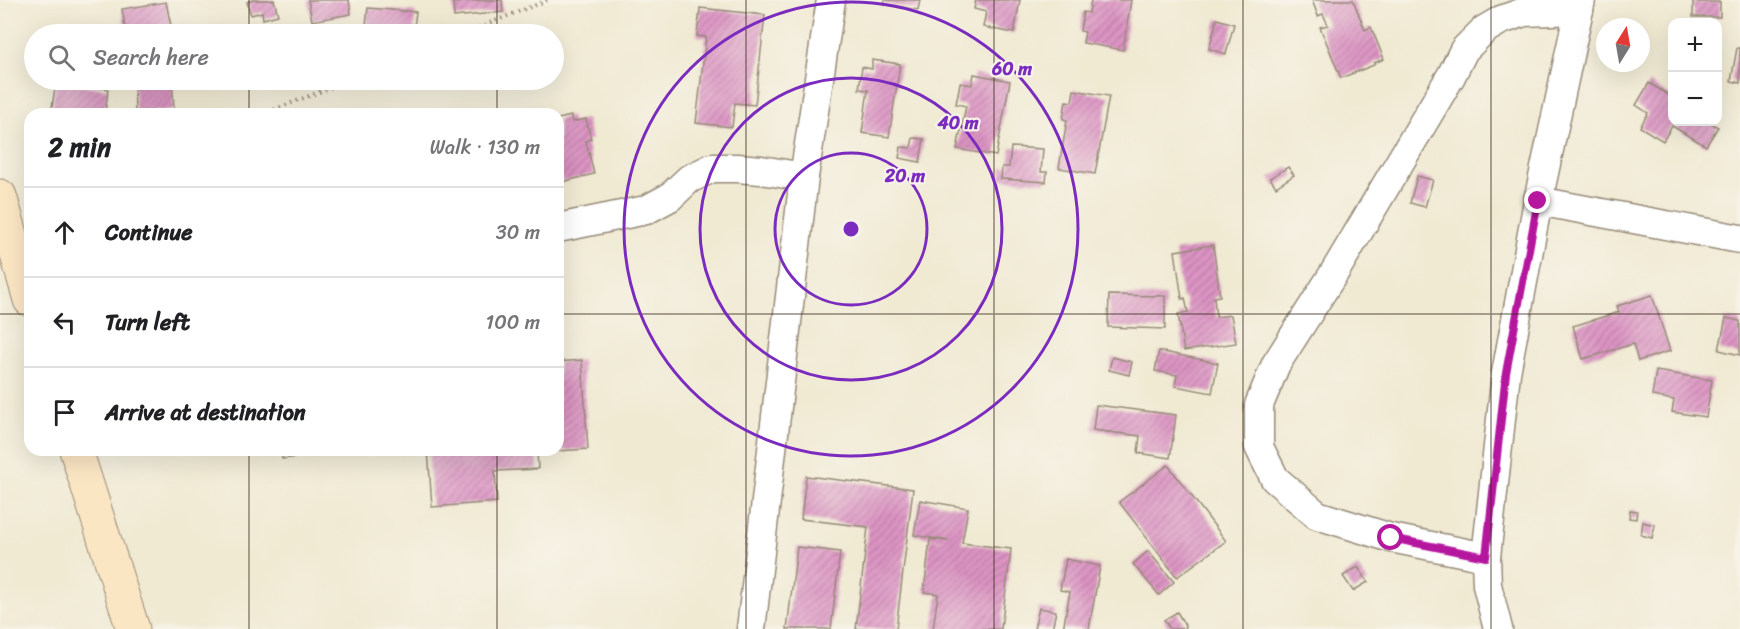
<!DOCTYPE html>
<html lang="en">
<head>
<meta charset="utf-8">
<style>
	:root { --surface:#fff; --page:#f2f2f2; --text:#202124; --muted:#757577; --line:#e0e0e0 }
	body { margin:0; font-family:Sriracha,sans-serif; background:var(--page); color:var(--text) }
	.controls { position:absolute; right:18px; top:18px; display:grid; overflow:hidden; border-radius:12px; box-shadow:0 6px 24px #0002 }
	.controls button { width:54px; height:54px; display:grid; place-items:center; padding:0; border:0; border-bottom:2px solid var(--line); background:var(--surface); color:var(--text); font:30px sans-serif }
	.compass { position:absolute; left:1596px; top:18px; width:54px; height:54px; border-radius:50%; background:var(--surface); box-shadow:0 6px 24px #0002; rotate:11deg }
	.stop { position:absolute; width:18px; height:18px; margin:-14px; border:4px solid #b5179e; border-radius:50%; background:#fff }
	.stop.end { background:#b5179e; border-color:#fff; box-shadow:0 2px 6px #0008 }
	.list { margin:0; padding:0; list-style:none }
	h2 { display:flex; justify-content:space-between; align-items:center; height:78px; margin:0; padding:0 24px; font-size:26px }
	h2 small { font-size:20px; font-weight:400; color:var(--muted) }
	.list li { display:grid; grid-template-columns:39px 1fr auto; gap:18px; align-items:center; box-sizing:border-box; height:90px; padding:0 24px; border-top:2px solid var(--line) }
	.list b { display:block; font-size:22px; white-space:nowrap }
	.list em { font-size:20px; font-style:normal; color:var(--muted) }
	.icon { flex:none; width:33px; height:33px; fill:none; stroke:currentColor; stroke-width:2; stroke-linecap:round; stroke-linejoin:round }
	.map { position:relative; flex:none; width:1740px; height:629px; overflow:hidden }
	.search { position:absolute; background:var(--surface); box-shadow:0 6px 24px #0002; left:24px; top:24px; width:540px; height:66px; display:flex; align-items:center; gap:15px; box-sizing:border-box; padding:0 21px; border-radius:33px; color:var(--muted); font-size:22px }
	.panel { position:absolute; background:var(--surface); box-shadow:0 6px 24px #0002; left:24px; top:108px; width:540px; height:348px; border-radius:18px }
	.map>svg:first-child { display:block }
</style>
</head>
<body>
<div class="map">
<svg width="1740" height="629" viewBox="0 0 1740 629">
	<defs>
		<pattern id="building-hatch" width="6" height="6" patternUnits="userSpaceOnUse" patternTransform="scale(1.5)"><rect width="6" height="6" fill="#dd94c4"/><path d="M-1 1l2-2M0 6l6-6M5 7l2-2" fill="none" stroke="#b4799f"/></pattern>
	</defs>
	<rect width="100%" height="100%" fill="#f7f3e8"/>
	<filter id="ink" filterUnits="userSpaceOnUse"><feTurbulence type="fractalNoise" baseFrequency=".0167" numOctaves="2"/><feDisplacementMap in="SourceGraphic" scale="12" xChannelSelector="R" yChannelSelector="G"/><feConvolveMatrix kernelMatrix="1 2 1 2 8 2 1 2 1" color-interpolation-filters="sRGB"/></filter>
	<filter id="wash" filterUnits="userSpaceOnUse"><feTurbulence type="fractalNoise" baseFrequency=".008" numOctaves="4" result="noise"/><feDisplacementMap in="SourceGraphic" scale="24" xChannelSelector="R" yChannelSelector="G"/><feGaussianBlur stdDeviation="1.35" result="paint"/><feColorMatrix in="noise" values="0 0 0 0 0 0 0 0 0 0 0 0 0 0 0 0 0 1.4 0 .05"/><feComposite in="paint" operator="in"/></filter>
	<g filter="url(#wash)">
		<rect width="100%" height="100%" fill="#f0ead3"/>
		<g id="blocks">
			<g fill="url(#building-hatch)">
				<polygon points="254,0 274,0 278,15 263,19 262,12 251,15 247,2"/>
				<polygon points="308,0 349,0 351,14 312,21"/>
				<polygon points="482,0 502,0 503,12 454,17 453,3"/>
				<polygon points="885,0 920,0 918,10 884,4"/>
				<polygon points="976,0 1020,0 1014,33 983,27 986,12 974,9"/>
				<polygon points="1091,0 1131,0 1123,50 1083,43 1085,32 1080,31 1083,12 1089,13"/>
				<polygon points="1312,0 1353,0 1365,30 1371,27 1384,59 1374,63 1374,65 1341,78 1320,27 1328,25 1323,14 1318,16"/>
				<polygon points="166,2 171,26 126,34 122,9"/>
				<rect x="1693" y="2" width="27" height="15"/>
				<polygon points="368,8 416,12 413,34 365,34"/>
				<polygon points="700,8 765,15 755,105 735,103 732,127 696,123 706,37 697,36"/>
				<polygon points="1217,19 1234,24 1226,54 1209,49"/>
				<polygon points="1737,48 1740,48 1740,83 1731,81"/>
				<polygon points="872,60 900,64 889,137 862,133 868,90 859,89 862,67 872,69"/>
				<polygon points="974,74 1010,81 996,156 957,149 966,106 956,104 960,83 972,85"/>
				<polygon points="134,80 172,80 174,110 135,112"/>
				<polygon points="56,81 108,89 105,114 51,114"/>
				<polygon points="1649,83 1672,97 1672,122 1709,122 1718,127 1706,146 1672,126 1663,141 1640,127 1648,113 1636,105"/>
				<polygon points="1074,90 1109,96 1095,174 1059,168 1067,120 1063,119 1066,101 1072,102"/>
				<polygon points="571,116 572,122 586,119 591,139 586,141 594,174 562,182 559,171 558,171 558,119"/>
				<polygon points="913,138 924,139 920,162 899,158 901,147 911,148"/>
				<polygon points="1011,147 1043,149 1041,172 1047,172 1046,182 1001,179 1002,167 1009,167"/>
				<polygon points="1288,167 1294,175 1276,187 1270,178"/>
				<polygon points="1417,176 1433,180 1425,207 1410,203"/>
				<polygon points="1213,245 1220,296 1214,297 1216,317 1231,315 1236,343 1184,351 1178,314 1188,312 1185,298 1182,299 1175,251"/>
				<polygon points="1109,295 1165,296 1165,329 1108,327"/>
				<polygon points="1652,295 1670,351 1638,361 1633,344 1583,359 1573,326 1619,312 1617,306"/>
				<polygon points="1726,318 1740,321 1740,355 1719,350"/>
				<polygon points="1159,351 1218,363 1212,393 1175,386 1177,375 1155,371"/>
				<polygon points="1112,357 1132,362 1129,375 1109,370"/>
				<polygon points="582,360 588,449 558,451 558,362"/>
				<polygon points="1656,371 1712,380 1706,417 1672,412 1674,400 1652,396"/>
				<polygon points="1096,405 1176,415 1170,458 1138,453 1140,436 1093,430"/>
				<polygon points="281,450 332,450 332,453 282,459"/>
				<polygon points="428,450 543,450 543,452 537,452 538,469 495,471 497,502 432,507"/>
				<polygon points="1168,465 1226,541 1177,577 1119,502"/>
				<polygon points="806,476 913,489 896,629 856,629 868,527 801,519"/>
				<polygon points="920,500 968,508 962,543 1011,549 1001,629 933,629 938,594 924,592 930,539 949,541 914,535"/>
				<polygon points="1630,510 1637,511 1636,519 1629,518"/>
				<polygon points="1643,522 1655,525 1652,538 1641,535"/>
				<polygon points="797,547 840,552 831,629 787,629"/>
				<polygon points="1148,551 1174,582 1159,595 1133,564"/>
				<polygon points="1066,559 1100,566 1089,629 1063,629 1070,592 1060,590"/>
				<polygon points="1358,567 1368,582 1353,591 1343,576"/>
				<polygon points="1039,608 1056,611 1052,629 1034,629"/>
				<polygon points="1177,612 1186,627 1182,629 1170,629 1164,620"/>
			</g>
		</g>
	</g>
	<g filter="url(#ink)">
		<use href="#blocks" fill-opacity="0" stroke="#968a78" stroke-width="1.5"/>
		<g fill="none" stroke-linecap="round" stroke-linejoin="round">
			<g stroke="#968a78" stroke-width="31">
				<g id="street">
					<polyline points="1538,201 1740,239"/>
					<polyline points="558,228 646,210 670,197 689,179 712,168 737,168 761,170 804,177"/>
					<polyline points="1486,557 1391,538 1317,515 1275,479 1259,447 1259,405 1276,364 1334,273 1451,76 1464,50 1484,30 1501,20 1524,12 1579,10"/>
					<polyline points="751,629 804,177 831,0"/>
					<polyline points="1498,629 1487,585 1486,557 1506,373 1538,201 1581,0"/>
				</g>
			</g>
			<g stroke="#968a78" stroke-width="35">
				<g id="secondary">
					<polyline points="0,196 30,300"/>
					<polyline points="76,450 133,629"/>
				</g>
			</g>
			<g stroke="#968a78" stroke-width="4" stroke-dasharray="1.5 4.5" stroke-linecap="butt">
				<polyline points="462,34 548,0"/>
				<polyline points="263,114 350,80"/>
			</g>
			<use href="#street" stroke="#fff" stroke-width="28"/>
			<use href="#secondary" stroke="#fbe6c4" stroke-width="33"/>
		</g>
	</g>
	<g fill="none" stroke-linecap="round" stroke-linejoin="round" filter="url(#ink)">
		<polyline stroke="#b5179e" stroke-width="8" points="1391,538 1486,557 1506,373 1538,201"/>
	</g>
	<path fill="none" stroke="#3b2a1e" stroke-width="1.5" stroke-opacity="0.55" d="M 249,0 L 249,34M 497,0 L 497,34M 746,0 L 746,629M 994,0 L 994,629M 1243,0 L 1243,629M 1491,0 L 1491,629M 249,80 L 249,114M 497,80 L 497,114M 0,314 L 30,314M 558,314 L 1740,314M 249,450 L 249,629M 497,450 L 497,629"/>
	<g fill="none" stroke="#7b2cbf" stroke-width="3">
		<circle cx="851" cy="229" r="76"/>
		<circle cx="851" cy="229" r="151"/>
		<circle cx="851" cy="229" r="227"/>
	</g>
	<circle cx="851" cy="229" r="9" fill="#7b2cbf" stroke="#f7f3e8" stroke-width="3"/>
	<g font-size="18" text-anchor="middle" font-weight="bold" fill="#7b2cbf" stroke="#f7f3e8" stroke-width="4.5" stroke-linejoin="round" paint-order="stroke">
		<text x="1012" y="75">60 m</text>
		<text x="958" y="129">40 m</text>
		<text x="905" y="182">20 m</text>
	</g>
</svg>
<div class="controls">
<button>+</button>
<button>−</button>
</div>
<svg class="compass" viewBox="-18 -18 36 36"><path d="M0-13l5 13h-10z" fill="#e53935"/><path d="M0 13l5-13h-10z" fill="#757577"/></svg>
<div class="stop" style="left:1391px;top:538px"></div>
<div class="stop end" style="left:1538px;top:201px"></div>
<div class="search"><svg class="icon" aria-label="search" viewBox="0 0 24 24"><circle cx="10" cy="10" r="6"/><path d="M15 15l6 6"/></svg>Search here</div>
<section class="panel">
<h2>2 min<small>Walk · 130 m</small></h2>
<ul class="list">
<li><svg class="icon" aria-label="ahead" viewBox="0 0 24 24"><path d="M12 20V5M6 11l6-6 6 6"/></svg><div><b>Continue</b></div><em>30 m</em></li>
<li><svg class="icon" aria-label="left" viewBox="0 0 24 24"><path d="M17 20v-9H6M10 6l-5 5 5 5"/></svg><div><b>Turn left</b></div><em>100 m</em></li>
<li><svg class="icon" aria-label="arrive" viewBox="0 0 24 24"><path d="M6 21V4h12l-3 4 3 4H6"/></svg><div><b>Arrive at destination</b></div></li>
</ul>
</section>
</div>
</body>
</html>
